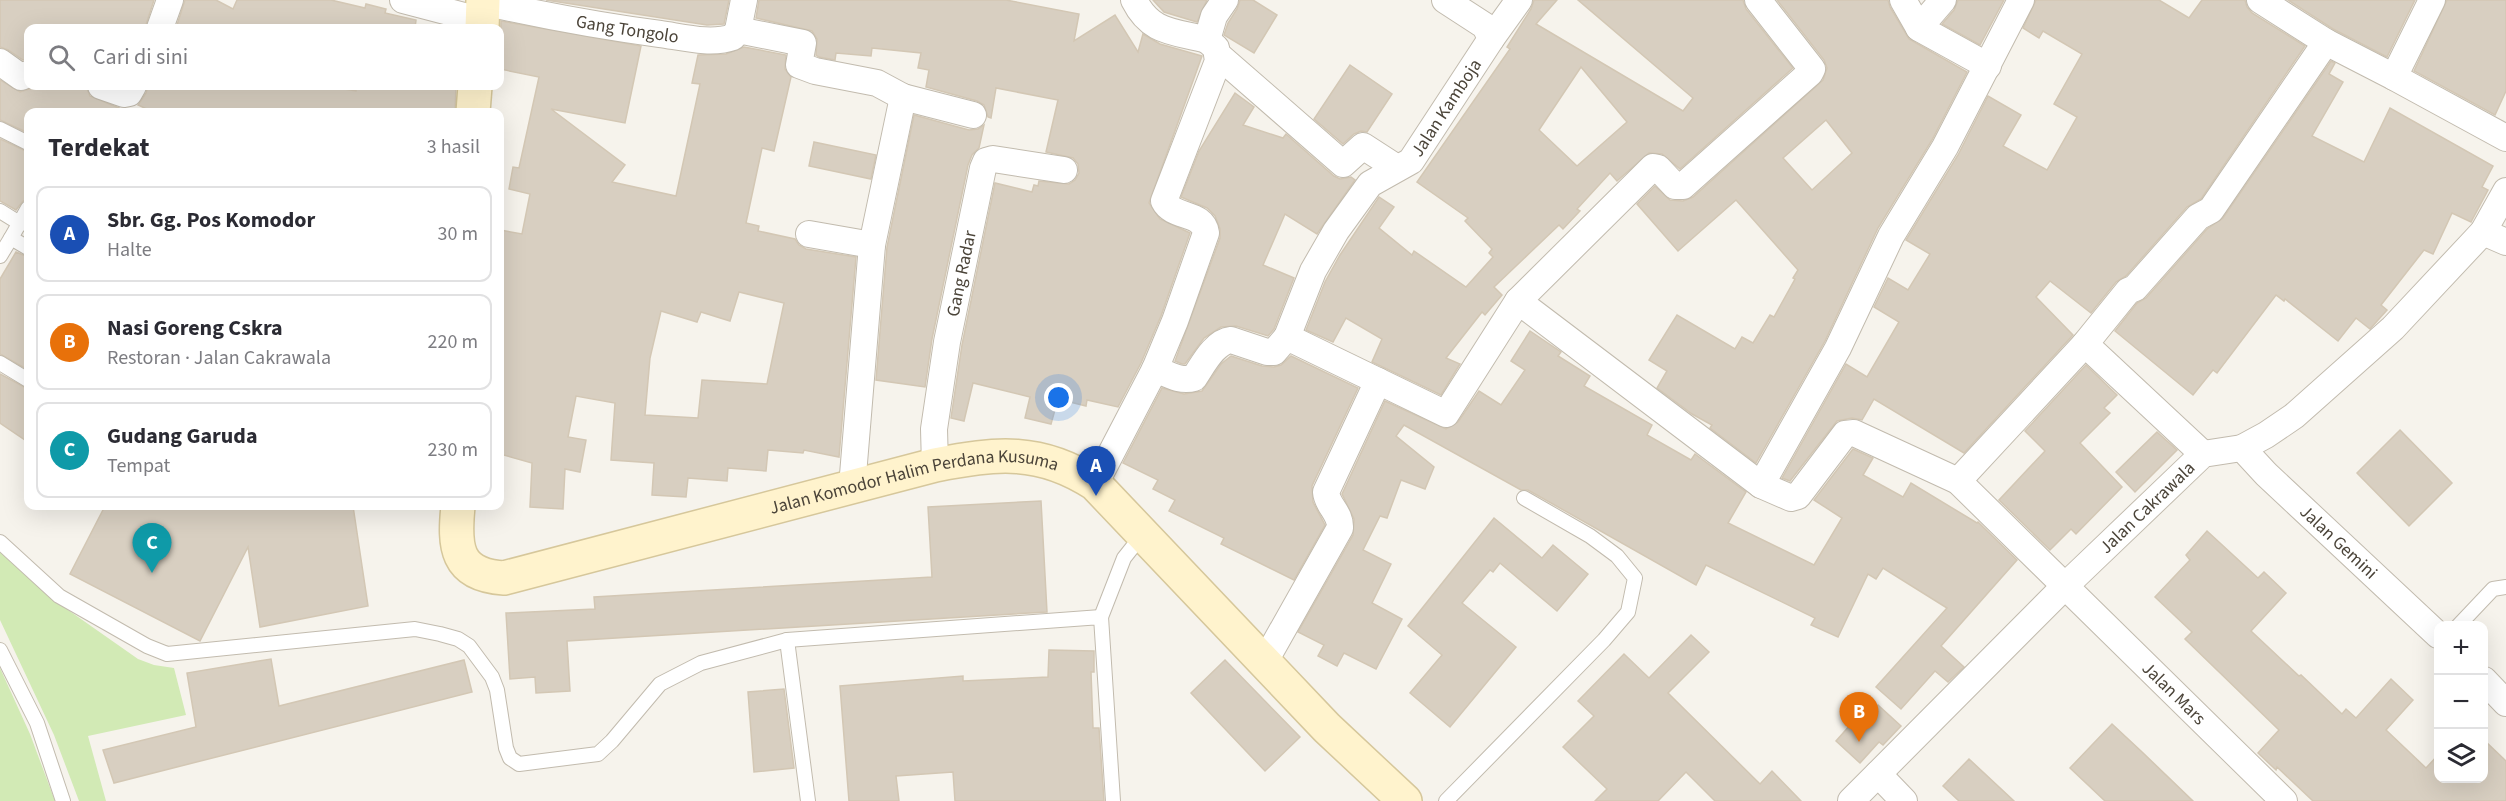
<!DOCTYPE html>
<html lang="id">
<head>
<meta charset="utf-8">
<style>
	:root { --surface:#fff; --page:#f7f7f7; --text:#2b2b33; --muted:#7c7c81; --line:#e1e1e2; --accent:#fc3f1d }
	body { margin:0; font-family:"Source Sans 3",sans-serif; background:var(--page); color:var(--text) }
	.controls { position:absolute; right:18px; bottom:18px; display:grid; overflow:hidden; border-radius:12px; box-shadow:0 6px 24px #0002 }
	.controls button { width:54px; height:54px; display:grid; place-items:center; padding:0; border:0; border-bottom:2px solid var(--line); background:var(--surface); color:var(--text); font:30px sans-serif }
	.you { position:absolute; left:1059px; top:398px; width:21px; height:21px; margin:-15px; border:4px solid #fff; border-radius:50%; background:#1a73e8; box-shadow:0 0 0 9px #1a73e833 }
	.badge { display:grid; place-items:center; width:39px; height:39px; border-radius:50%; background:var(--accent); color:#fff; font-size:20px; font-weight:700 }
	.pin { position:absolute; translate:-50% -50px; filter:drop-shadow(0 2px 3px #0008) }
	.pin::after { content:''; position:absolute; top:32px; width:21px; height:18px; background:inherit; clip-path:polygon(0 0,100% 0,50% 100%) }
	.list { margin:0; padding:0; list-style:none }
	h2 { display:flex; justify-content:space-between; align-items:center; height:78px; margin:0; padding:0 24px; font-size:26px }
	h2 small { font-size:20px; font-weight:400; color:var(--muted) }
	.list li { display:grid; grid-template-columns:39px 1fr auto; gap:18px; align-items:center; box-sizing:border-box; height:96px; margin:0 12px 12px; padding:0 12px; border:2px solid var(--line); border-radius:12px }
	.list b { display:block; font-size:22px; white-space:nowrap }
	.list p { margin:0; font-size:20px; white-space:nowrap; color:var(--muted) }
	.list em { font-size:20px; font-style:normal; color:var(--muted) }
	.icon { flex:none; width:33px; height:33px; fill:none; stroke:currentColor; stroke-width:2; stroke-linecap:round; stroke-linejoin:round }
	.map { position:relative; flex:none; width:2506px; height:801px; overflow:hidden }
	.search { position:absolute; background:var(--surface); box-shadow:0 6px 24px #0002; left:24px; top:24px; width:480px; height:66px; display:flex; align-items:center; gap:15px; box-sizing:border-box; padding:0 21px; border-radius:12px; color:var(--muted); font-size:22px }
	.panel { position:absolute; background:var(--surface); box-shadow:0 6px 24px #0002; left:24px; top:108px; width:480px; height:402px; border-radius:12px }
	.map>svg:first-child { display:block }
</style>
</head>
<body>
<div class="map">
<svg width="2506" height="801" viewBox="0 0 2506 801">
	<rect width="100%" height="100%" fill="#f6f3ec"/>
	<g fill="#d2eab5">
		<polygon points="0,550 51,598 138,659 154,665 174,668 186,715 88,736 106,801 79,801 54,735 0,620"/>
		<polygon points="0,668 30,734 55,801 0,801"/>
	</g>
	<g fill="#d8cfc1" stroke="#d3c7b4" stroke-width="1.5" fill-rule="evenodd">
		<polygon points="0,0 154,0 145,28 28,28 28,59 23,60 8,50 0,47"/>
		<polygon points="185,0 216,0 233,9 237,0 331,0 365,8 366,4 386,9 385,13 416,20 415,28 176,28"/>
		<polygon points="546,0 729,0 724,24 707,25"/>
		<polygon points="759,0 1006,0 1079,14 1074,41 1115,15 1138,52 1143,34 1160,44 1202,56 1149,203 1160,219 1190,233 1161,316 1141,363 1118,407 1087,400 1086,406 1058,399 1051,424 1025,418 1030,397 973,383 964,421 951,418 962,345 995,183 1032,192 1034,185 1038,186 1039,181 1069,184 1075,180 1079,173 1078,164 1073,158 1046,152 1058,100 996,88 991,118 988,117 984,105 977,101 926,87 929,70 918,68 921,53 872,48 871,56 836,53 835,60 819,57 816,55 817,39 812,31 756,18"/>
		<polygon points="1153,0 1207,0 1197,22 1164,12"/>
		<polygon points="1240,0 1253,0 1277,15 1254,53 1224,35 1228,23 1237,9"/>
		<path d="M 1534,0 L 1557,0 L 1536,24 L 1683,111 L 1693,98 L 1578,0 L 1743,0 L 1746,9 L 1793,68 L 1680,169 L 1662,154 L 1649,153 L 1617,181 L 1610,173 L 1577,209 L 1580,211 L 1563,229 L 1559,225 L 1494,287 L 1502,295 L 1485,315 L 1482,312 L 1446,358 L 1460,364 L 1441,395 L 1372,362 L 1382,339 L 1346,318 L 1333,342 L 1306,330 L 1325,282 L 1340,255 L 1379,197 L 1394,207 L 1379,228 L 1412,255 L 1414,251 L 1466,287 L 1493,257 L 1489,253 L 1492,249 L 1465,221 L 1468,218 L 1417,182 L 1510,49 L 1507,47 L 1531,9 ZM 1581,67 L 1627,122 L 1577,166 L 1539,130 Z"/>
		<path d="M 1777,0 L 1888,0 L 1890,7 L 1909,39 L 1967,72 L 1932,140 L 1878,228 L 1825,341 L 1756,463 L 1710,428 L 1712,425 L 1692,414 L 1657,388 L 1667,371 L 1649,360 L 1677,315 L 1735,349 L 1742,337 L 1753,343 L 1770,315 L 1774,317 L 1795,279 L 1793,278 L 1798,270 L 1736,200 L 1678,251 L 1637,204 L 1655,186 L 1670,200 L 1683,201 L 1693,197 L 1823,80 L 1827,68 L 1824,60 ZM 1826,120 L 1852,153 L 1812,190 L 1783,158 Z"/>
		<polygon points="1958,0 2004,0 1980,45 1942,24 1954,10"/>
		<polygon points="2036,0 2159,0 2189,18 2202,0 2245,0 2247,7 2252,13 2305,46 2201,199 2187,207 2126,276 2116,282 2091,313 2050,281 2036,297 2073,335 1964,453 1874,399 1862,420 1852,418 1837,421 1790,481 1782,478 1846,364 1867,377 1899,322 1874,307 1888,278 1908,290 1930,254 1906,240 1958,155 1988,96 2021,115 2003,146 2047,170 2077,117 2054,104 2082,54 2043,31 2039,38 2023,28"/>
		<polygon points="2288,0 2415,0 2387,57 2333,29"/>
		<polygon points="2447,0 2506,0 2506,91 2495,115 2414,71"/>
		<path d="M 501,21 L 641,46 L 625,123 L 551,109 L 625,165 L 612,182 L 676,196 L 700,84 L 692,83 L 698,55 L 726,54 L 744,47 L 786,55 L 785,69 L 791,77 L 774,151 L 762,148 L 746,223 L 759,226 L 758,231 L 795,239 L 799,245 L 806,249 L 856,257 L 839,457 L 804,450 L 803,453 L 768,450 L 766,471 L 728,468 L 727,481 L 688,478 L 686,497 L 652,495 L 654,463 L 611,460 L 615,403 L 576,396 L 568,437 L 586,440 L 580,472 L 565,469 L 563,509 L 530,507 L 532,463 L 500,454 L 500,230 L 522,234 L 530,194 L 509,189 L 513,167 L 519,168 L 539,77 L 500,69 ZM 739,292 L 784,303 L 767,384 L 702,380 L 698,418 L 645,415 L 650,358 L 661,311 L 697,322 L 701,312 L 730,321 Z"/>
		<polygon points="2331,61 2335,63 2329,74 2343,82 2312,136 2364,162 2390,108 2493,166 2482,187 2488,190 2471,222 2452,213 2433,254 2424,250 2381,305 2387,310 2370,329 2356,318 2338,341 2285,299 2284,301 2276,295 2217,373 2213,370 2193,395 2115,331 2137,303 2146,298 2207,229 2223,218"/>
		<polygon points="1350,65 1392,94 1367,132 1361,131 1354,134 1343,144 1314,119"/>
		<polygon points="0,80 20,92 37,86 86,86 90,96 119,108 117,112 28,112 28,133 0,120"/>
		<polygon points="148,86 326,86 356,91 357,86 456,86 455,112 153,112 138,105 146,93"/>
		<polygon points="1235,93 1254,107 1243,125 1283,138 1286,134 1334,176 1340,179 1351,177 1355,180 1317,234 1285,214 1263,265 1294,278 1274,329 1268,336 1236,326 1221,327 1204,338 1185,364 1182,364 1175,361 1220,238 1220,229 1215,216 1207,208 1181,197 1199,151"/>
		<polygon points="914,115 969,130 978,129 984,125 979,148 972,155 968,165 932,339 925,387 876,380 887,247"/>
		<polygon points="0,139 28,152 28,199 23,201 16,210 0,201"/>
		<polygon points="814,142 876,155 871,179 809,166"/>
		<polygon points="16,252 28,257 28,370 0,354 0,279"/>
		<polygon points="1530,331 1561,352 1558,356 1590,376 1584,386 1652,425 1647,435 1691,460 1695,454 1746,492 1728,523 1814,565 1842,518 1814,500 1853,449 1873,458 1863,475 1903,497 1911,483 1977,523 1978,522 2017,560 1941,646 1964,667 1948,682 1935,671 1901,709 1876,687 1947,608 1883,568 1876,579 1868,574 1838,637 1811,625 1815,618 1706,565 1696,585 1528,490 1521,490 1404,425 1396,436 1434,467 1425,489 1401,480 1387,518 1380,516 1363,550 1391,564 1372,603 1402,619 1376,669 1344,653 1337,666 1318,656 1324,645 1298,632 1353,535 1354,519 1342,494 1385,401 1446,429 1458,422 1479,391 1501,405 1525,370 1511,361"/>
		<polygon points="1231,356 1262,366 1274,367 1281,365 1291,356 1358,388 1312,486 1313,502 1325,525 1294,580 1221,544 1224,538 1169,511 1175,500 1153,489 1158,480 1123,463 1162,388 1184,394 1202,391 1221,364"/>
		<polygon points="2086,365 2117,395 2104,408 2110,413 2080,443 2122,487 2076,534 2071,529 2050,550 1999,500 2045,451 2025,431"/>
		<polygon points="0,374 28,389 28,442 0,423"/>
		<polygon points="2400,430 2452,483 2409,526 2357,473"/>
		<polygon points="2157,432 2177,450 2135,492 2116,472"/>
		<polygon points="1041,501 1047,612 567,641 570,691 536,693 535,677 510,679 506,613 595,609 594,597 932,577 928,507"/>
		<polygon points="105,506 353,506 368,606 260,627 248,547 200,641 70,574"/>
		<polygon points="1494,518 1542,558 1553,545 1588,574 1557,611 1500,563 1493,572 1490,570 1462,603 1516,647 1450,727 1410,693 1442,655 1408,626"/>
		<polygon points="2207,531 2258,578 2264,572 2286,593 2251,631 2299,676 2301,675 2342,714 2346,709 2356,718 2391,679 2413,700 2386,730 2426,768 2439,754 2439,778 2484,778 2484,740 2506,761 2506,801 2313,801 2277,767 2276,770 2258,753 2279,730 2185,639 2192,632 2155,597 2190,560 2186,555"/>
		<polygon points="1691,635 1709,652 1668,693 1760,784 1772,771 1801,801 1715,801 1686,772 1658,801 1595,801 1607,789 1563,747 1594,716 1578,701 1624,654 1649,678"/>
		<polygon points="1049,650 1094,651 1094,672 1091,672 1093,728 1099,728 1104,801 955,801 953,772 896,776 899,801 849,801 840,686 963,676 963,681 1048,677"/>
		<polygon points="271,659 279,706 464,660 472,692 114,783 103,750 196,727 187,673"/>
		<polygon points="1225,660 1300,737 1265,771 1191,693"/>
		<polygon points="784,689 794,768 754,772 748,692"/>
		<polygon points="1878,705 1901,726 1883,745 1879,742 1860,763 1836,741 1851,724 1857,729"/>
		<polygon points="2112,724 2141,751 2193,801 2105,801 2070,768"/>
		<polygon points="1969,759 2014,801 1959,801 1943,786"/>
	</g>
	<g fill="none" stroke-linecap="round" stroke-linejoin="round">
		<g stroke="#c2bbae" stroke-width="16">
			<g id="lane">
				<polyline points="0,129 28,143"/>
				<polyline points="28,208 11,238 28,248"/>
				<polyline points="0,211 21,224"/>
				<polyline points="0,256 11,238"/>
				<polyline points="0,363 28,380"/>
				<polyline points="0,542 59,596 147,646 167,654 415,629 440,634 458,639 469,646 492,677 497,690 506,748 510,758 519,764 598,754 612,741 660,684 701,663 787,640 1101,617 1113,801"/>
				<polyline points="1101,617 1124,558 1143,534"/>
				<polyline points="2458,626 2493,589 2506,587"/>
				<polyline points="787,640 808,801"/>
				<polyline points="0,650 37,723 63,801"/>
				<polyline points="1446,801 1604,640 1628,612 1635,578 1617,556 1590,536 1524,498"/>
			</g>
		</g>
		<g stroke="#c2bbae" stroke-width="28">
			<g id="street">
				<polyline points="403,0 483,21"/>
				<path d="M 1134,0 C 1151,34 1174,31 1207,40 L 1214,16 L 1225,0"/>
				<polyline points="1903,0 1919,28 1988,66"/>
				<polyline points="2260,0 2326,42"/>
				<polyline points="2432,0 2394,77 2506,138"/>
				<path id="s1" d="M 483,2 C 541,15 600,26 660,34 C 682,37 711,45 733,37 L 738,30 L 744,0"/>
				<polyline points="160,28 170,0"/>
				<polyline points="1919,28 1943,0"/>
				<polyline points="738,30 803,43 799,65 815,71 877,83 903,97 973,115"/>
				<polyline points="1491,39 1519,0"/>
				<polyline points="1218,55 1343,164 1363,146 1397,168"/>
				<polyline points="0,62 21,77 28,74"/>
				<polyline points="101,86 124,94 129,93 133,86"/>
				<polyline points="2483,232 2506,242"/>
				<polyline points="809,234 872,245"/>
				<polyline points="1518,301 1653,167 1658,168 1675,186 1683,186 1810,73 1812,69 1758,0"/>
				<path id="s2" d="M 1287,337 L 1313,271 L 1336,231 L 1370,184 L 1411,161 L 1491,39 L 1485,26 L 1445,0"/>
				<polyline points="2085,344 2203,454"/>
				<path id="s3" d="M 1155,369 C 1168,374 1180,382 1194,378 C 1203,365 1214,342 1231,340 L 1267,352 L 1274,352 L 1287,337 L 1446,414 L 1518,301 L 1761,485 L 1791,498 L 1798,496 L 1845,434 L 1854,433 L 1958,481 L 2284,801"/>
				<path id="s4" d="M 2242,448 L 2266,474 L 2438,635"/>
				<path id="s5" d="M 935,465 L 934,429 L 947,342 L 983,168 L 986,161 L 993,159 L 1064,170"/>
				<polyline points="1958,481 2085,344 2128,291 2135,288 2198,217 2211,210 2326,42 2394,77"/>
				<path d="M 1095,484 L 1155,369 L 1175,321 L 1206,233 C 1203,211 1173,219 1164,201 L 1218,61 L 1216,48 L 1207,40"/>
				<polyline points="1761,485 1838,348 1891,236 1945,147 2021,0"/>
				<polyline points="852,487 872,245 903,97"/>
				<path d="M 1265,661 L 1340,528 C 1341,513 1327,506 1326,492 L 1378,381"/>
				<polyline points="2484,680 2506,703"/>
				<polyline points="1878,774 1904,801"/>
				<path id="s6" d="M 1851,801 L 2065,586 L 2203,454 L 2242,448 L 2266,435 L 2294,416 L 2393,328 L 2483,232 L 2506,191"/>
			</g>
		</g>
		<g stroke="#d6c79b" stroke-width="36">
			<g id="secondary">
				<polyline points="482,28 483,0"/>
				<polyline points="473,112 475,86"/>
				<path id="s7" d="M 458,506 C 454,546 455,575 504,578 L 935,465 C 996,453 1040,448 1095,484 L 1327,728 L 1405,801"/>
			</g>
		</g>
		<use href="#lane" stroke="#fff" stroke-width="14"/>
		<use href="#street" stroke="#fff" stroke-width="26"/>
		<use href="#secondary" stroke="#fff3cd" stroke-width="33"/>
	</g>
	<g text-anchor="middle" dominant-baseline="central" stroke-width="4.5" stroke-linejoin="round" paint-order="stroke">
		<g font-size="18" fill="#4b4439" stroke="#fff">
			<text stroke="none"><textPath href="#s1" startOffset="147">Gang Tongolo</textPath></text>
			<text stroke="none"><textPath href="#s2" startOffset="286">Jalan Kamboja</textPath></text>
			<text stroke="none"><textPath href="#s5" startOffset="194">Gang Radar</textPath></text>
			<text stroke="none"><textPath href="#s7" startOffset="524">Jalan Komodor Halim Perdana Kusuma</textPath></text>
			<text stroke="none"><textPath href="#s6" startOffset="417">Jalan Cakrawala</textPath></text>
			<text stroke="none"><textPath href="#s4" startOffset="135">Jalan Gemini</textPath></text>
			<text stroke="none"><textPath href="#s3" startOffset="1320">Jalan Mars</textPath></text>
		</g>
	</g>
</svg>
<div class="controls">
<button>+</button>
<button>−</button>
<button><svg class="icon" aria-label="layers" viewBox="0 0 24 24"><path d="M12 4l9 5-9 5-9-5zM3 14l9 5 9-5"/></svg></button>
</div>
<div class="you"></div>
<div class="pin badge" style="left:1096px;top:496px;background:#1a4fb4">A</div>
<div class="pin badge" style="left:1859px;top:742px;background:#e8710a">B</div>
<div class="pin badge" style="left:152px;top:573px;background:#0f9aa8">C</div>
<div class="search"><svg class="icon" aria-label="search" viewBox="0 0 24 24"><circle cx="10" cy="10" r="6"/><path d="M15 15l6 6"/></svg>Cari di sini</div>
<section class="panel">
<h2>Terdekat<small>3 hasil</small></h2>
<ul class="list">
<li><span class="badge" style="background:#1a4fb4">A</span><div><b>Sbr. Gg. Pos Komodor</b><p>Halte</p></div><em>30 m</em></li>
<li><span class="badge" style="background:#e8710a">B</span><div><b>Nasi Goreng Cskra</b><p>Restoran · Jalan Cakrawala</p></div><em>220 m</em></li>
<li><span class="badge" style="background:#0f9aa8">C</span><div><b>Gudang Garuda</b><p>Tempat</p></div><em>230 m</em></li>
</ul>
</section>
</div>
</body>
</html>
